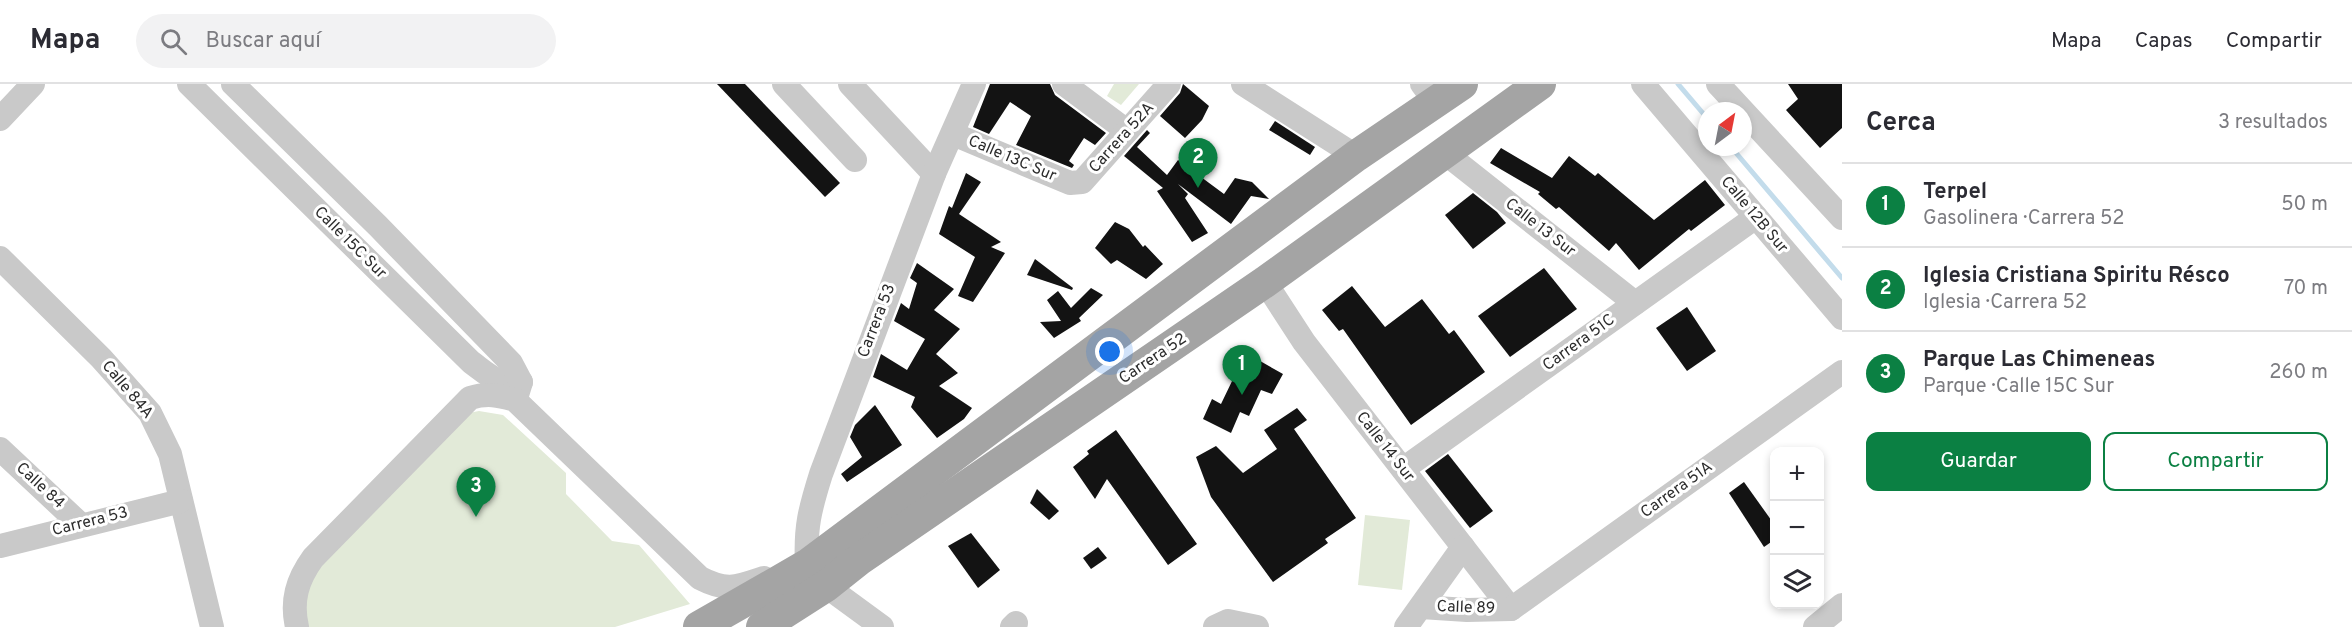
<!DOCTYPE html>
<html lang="es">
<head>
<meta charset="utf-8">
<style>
	:root { --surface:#fff; --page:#f2f2f3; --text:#2b2b33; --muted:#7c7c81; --line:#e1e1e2; --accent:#0b8043 }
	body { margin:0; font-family:Overpass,sans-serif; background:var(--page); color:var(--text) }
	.controls { position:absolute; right:18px; bottom:18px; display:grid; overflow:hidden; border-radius:12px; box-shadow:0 3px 9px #0003 }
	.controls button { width:54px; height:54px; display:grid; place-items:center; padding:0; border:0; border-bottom:2px solid var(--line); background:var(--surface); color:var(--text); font:30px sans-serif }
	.compass { position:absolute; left:1698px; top:18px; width:54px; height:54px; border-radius:50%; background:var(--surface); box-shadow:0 3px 9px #0003; rotate:32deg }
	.you { position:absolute; left:1110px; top:268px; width:21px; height:21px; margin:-15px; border:4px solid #fff; border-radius:50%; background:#1a73e8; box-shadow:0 0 0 9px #1a73e833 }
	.badge { display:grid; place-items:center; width:39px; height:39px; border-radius:50%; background:var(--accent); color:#fff; font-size:20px; font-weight:700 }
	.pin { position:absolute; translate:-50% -50px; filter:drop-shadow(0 2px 3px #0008) }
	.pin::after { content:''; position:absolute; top:32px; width:21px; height:18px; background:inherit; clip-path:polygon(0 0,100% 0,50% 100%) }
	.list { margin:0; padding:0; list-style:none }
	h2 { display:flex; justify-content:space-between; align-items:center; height:78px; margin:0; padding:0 24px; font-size:26px }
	h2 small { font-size:20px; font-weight:400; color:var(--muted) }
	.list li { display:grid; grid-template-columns:39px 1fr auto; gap:18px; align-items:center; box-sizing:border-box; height:84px; padding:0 24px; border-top:2px solid var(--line) }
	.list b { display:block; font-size:22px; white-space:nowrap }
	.list p { margin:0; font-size:20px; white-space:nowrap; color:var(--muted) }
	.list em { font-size:20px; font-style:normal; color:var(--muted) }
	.actions { display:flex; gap:12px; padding:18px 24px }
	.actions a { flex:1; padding:14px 0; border:2px solid var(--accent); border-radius:12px; text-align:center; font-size:21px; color:var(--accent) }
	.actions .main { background:var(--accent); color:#fff }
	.icon { flex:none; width:33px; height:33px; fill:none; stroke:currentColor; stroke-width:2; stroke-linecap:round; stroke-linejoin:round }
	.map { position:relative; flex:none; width:1842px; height:543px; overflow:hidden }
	header { display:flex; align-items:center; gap:36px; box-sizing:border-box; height:84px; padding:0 30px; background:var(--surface); border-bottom:2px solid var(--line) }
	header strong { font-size:28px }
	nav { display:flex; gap:33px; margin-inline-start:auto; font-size:21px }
	.search { width:420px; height:54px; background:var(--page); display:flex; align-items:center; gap:15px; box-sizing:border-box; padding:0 21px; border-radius:33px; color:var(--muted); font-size:22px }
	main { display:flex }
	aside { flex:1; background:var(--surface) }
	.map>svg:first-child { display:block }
</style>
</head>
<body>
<header>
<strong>Mapa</strong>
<div class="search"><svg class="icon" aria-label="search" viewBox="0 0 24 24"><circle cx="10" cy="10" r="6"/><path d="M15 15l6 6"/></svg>Buscar aquí</div>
<nav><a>Mapa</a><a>Capas</a><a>Compartir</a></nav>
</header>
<main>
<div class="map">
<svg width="1842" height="543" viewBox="0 0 1842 543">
	<rect width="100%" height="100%" fill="#fff"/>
	<g fill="#e2ead8">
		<polygon points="1114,0 1139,0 1121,21 1107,12"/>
		<polygon points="479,327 503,331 566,389 566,410 612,457 639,461 690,520 615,543 303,543 310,491 458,331"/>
		<polygon points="1365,431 1410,436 1402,506 1358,501"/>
	</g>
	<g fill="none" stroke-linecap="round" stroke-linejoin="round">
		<g stroke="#c3dceb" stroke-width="5">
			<polyline points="1678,0 1707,34"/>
			<polyline points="1731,63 1842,194"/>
		</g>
	</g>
	<g fill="#131313">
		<polygon points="717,0 745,0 840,99 825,113"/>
		<polygon points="990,0 1050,0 1055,11 1106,49 1095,61 1084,54 1069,77 1074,81 1072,84 1016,61 1031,32 1010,18 989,50 973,43"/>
		<polygon points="1183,0 1209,22 1202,36 1185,54 1160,32 1180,9"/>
		<polygon points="1788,0 1842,0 1842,44 1820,64 1786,26 1798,15"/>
		<polygon points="1275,37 1315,63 1310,71 1269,46"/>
		<polygon points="1147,46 1150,49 1137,63 1167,91 1178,76 1224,110 1235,94 1252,98 1269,115 1251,112 1231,140 1178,100 1188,110 1185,114 1208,149 1192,158 1157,107 1163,104 1124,72"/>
		<polygon points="1501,64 1552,94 1569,72 1595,92 1598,89 1654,136 1705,96 1725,121 1691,147 1689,145 1639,186 1616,159 1609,167 1559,123 1556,125 1538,110 1540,108 1490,79"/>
		<polygon points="966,89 981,98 959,130 1001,158 991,163 1005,169 973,218 958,212 975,173 939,150 949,122 952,124"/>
		<polygon points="1473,109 1497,128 1506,139 1473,165 1445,131"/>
		<polygon points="1115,138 1129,145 1143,163 1145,161 1163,180 1146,195 1117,176 1111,180 1095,164"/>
		<polygon points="1035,175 1073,204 1072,206 1027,191"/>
		<polygon points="917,179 954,205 934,226 960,245 936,270 958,289 939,302 972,324 964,335 937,354 911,323 915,313 873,293 881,270 907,286 925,255 894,237 901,219 909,225 917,199 910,194"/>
		<polygon points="1544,184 1577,225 1510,273 1478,232"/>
		<polygon points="1352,202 1385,243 1422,215 1449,250 1454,246 1485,288 1411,341 1343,245 1339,247 1322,226"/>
		<polygon points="1091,204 1103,211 1079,234 1081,237 1054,254 1040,238 1061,237 1047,216 1058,207 1071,224"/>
		<polygon points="1687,223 1716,267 1687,287 1656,244"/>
		<polygon points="1253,273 1283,290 1272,310 1261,306 1249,332 1240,328 1231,349 1203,335 1212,315 1221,320 1234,293 1241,296"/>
		<polygon points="875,321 902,361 847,398 841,390 862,373 850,353 855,341"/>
		<polygon points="1297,324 1307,336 1294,345 1356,434 1325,455 1328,459 1273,498 1211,413 1196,373 1216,362 1243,389 1277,365 1264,346"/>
		<polygon points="1116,346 1197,460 1168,481 1107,395 1095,415 1073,383 1089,370 1087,367"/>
		<polygon points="1448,370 1493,427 1470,444 1425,387"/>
		<polygon points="1744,398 1774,440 1774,456 1764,463 1729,409"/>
		<polygon points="1037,405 1059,427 1049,436 1030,419"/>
		<polygon points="971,449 1000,486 978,504 948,462"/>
		<polygon points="1098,463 1107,474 1091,485 1083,474"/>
	</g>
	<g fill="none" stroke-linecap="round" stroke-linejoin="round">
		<g stroke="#c9c9c9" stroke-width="24">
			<path d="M 189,0 L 471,278 C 490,292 497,301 521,298"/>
			<polyline points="233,0 378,142 511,279 521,298 517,311"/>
			<polyline points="784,0 855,76"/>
			<polyline points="850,0 934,90"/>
			<polyline points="1064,0 1127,47"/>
			<polyline points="1243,0 1356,72"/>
			<polyline points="1422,0 1436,19"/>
			<polyline points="1643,0 1842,234"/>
			<polyline points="1718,0 1842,134"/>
			<polyline points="0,35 33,0"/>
			<polyline points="953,50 1070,99 1082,98 1169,0"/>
			<polyline points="1445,69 1635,219"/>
			<polyline points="0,174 101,274 150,329 170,370 212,543"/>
			<polyline points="1265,198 1304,258 1511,525"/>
			<polyline points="0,365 80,440"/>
			<polyline points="1403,385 1756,133"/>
			<polyline points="0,462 181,417"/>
			<path d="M 807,481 C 805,443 810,425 821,390 L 934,90 L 974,0"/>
			<polyline points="814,489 826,502 882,543"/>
			<polyline points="1421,523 1467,526 1511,525 1842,288"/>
			<path d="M 297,543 C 291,517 297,496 313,474 L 470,314 C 487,309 498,311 515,316 L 700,494 C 727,508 737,503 764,494"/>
			<polyline points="1012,543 1016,539"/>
			<polyline points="1215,543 1228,537 1257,543"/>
			<polyline points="1406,543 1463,463"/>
			<polyline points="1815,543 1842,521"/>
		</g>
		<g stroke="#a4a4a4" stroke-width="32">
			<polyline points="699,543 807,481 1356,72 1462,0"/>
			<polyline points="762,543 826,502 860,475 1265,198 1540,0"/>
		</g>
	</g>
	<g text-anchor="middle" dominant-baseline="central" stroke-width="6" stroke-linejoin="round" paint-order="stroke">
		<g font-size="16" fill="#2c2c2c" stroke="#fff">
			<text transform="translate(1122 54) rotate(-48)">Carrera 52A</text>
			<text transform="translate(1012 75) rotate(23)">Calle 13C Sur</text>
			<text transform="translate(1754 131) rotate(50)">Calle 12B Sur</text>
			<text transform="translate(1540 144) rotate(38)">Calle 13 Sur</text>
			<text transform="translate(350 159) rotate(45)">Calle 15C Sur</text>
			<text transform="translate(877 237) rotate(-69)">Carrera 53</text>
			<text transform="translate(1579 259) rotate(-36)">Carrera 51C</text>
			<text transform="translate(1153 275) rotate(-34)">Carrera 52</text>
			<text transform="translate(127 306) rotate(50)">Calle 84A</text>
			<text transform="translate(1385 363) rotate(52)">Calle 14 Sur</text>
			<text transform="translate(40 402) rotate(43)">Calle 84</text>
			<text transform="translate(1677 406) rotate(-36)">Carrera 51A</text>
			<text transform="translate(90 438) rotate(-14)">Carrera 53</text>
			<text transform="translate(1466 524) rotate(2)">Calle 89</text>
		</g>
	</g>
</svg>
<div class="controls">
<button>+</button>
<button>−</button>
<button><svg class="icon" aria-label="layers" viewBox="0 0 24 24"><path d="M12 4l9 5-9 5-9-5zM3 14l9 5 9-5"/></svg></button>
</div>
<svg class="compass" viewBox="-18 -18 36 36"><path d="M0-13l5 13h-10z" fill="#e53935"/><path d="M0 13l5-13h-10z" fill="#7c7c81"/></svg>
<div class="you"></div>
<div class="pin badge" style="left:1242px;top:311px">1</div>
<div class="pin badge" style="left:1198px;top:104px">2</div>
<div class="pin badge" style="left:476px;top:433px">3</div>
</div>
<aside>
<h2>Cerca<small>3 resultados</small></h2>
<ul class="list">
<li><span class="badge">1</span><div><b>Terpel</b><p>Gasolinera · Carrera 52</p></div><em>50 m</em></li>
<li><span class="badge">2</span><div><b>Iglesia Cristiana Spiritu Résco</b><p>Iglesia · Carrera 52</p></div><em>70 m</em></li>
<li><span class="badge">3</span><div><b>Parque Las Chimeneas</b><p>Parque · Calle 15C Sur</p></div><em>260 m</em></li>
</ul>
<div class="actions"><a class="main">Guardar</a><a>Compartir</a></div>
</aside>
</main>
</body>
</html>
